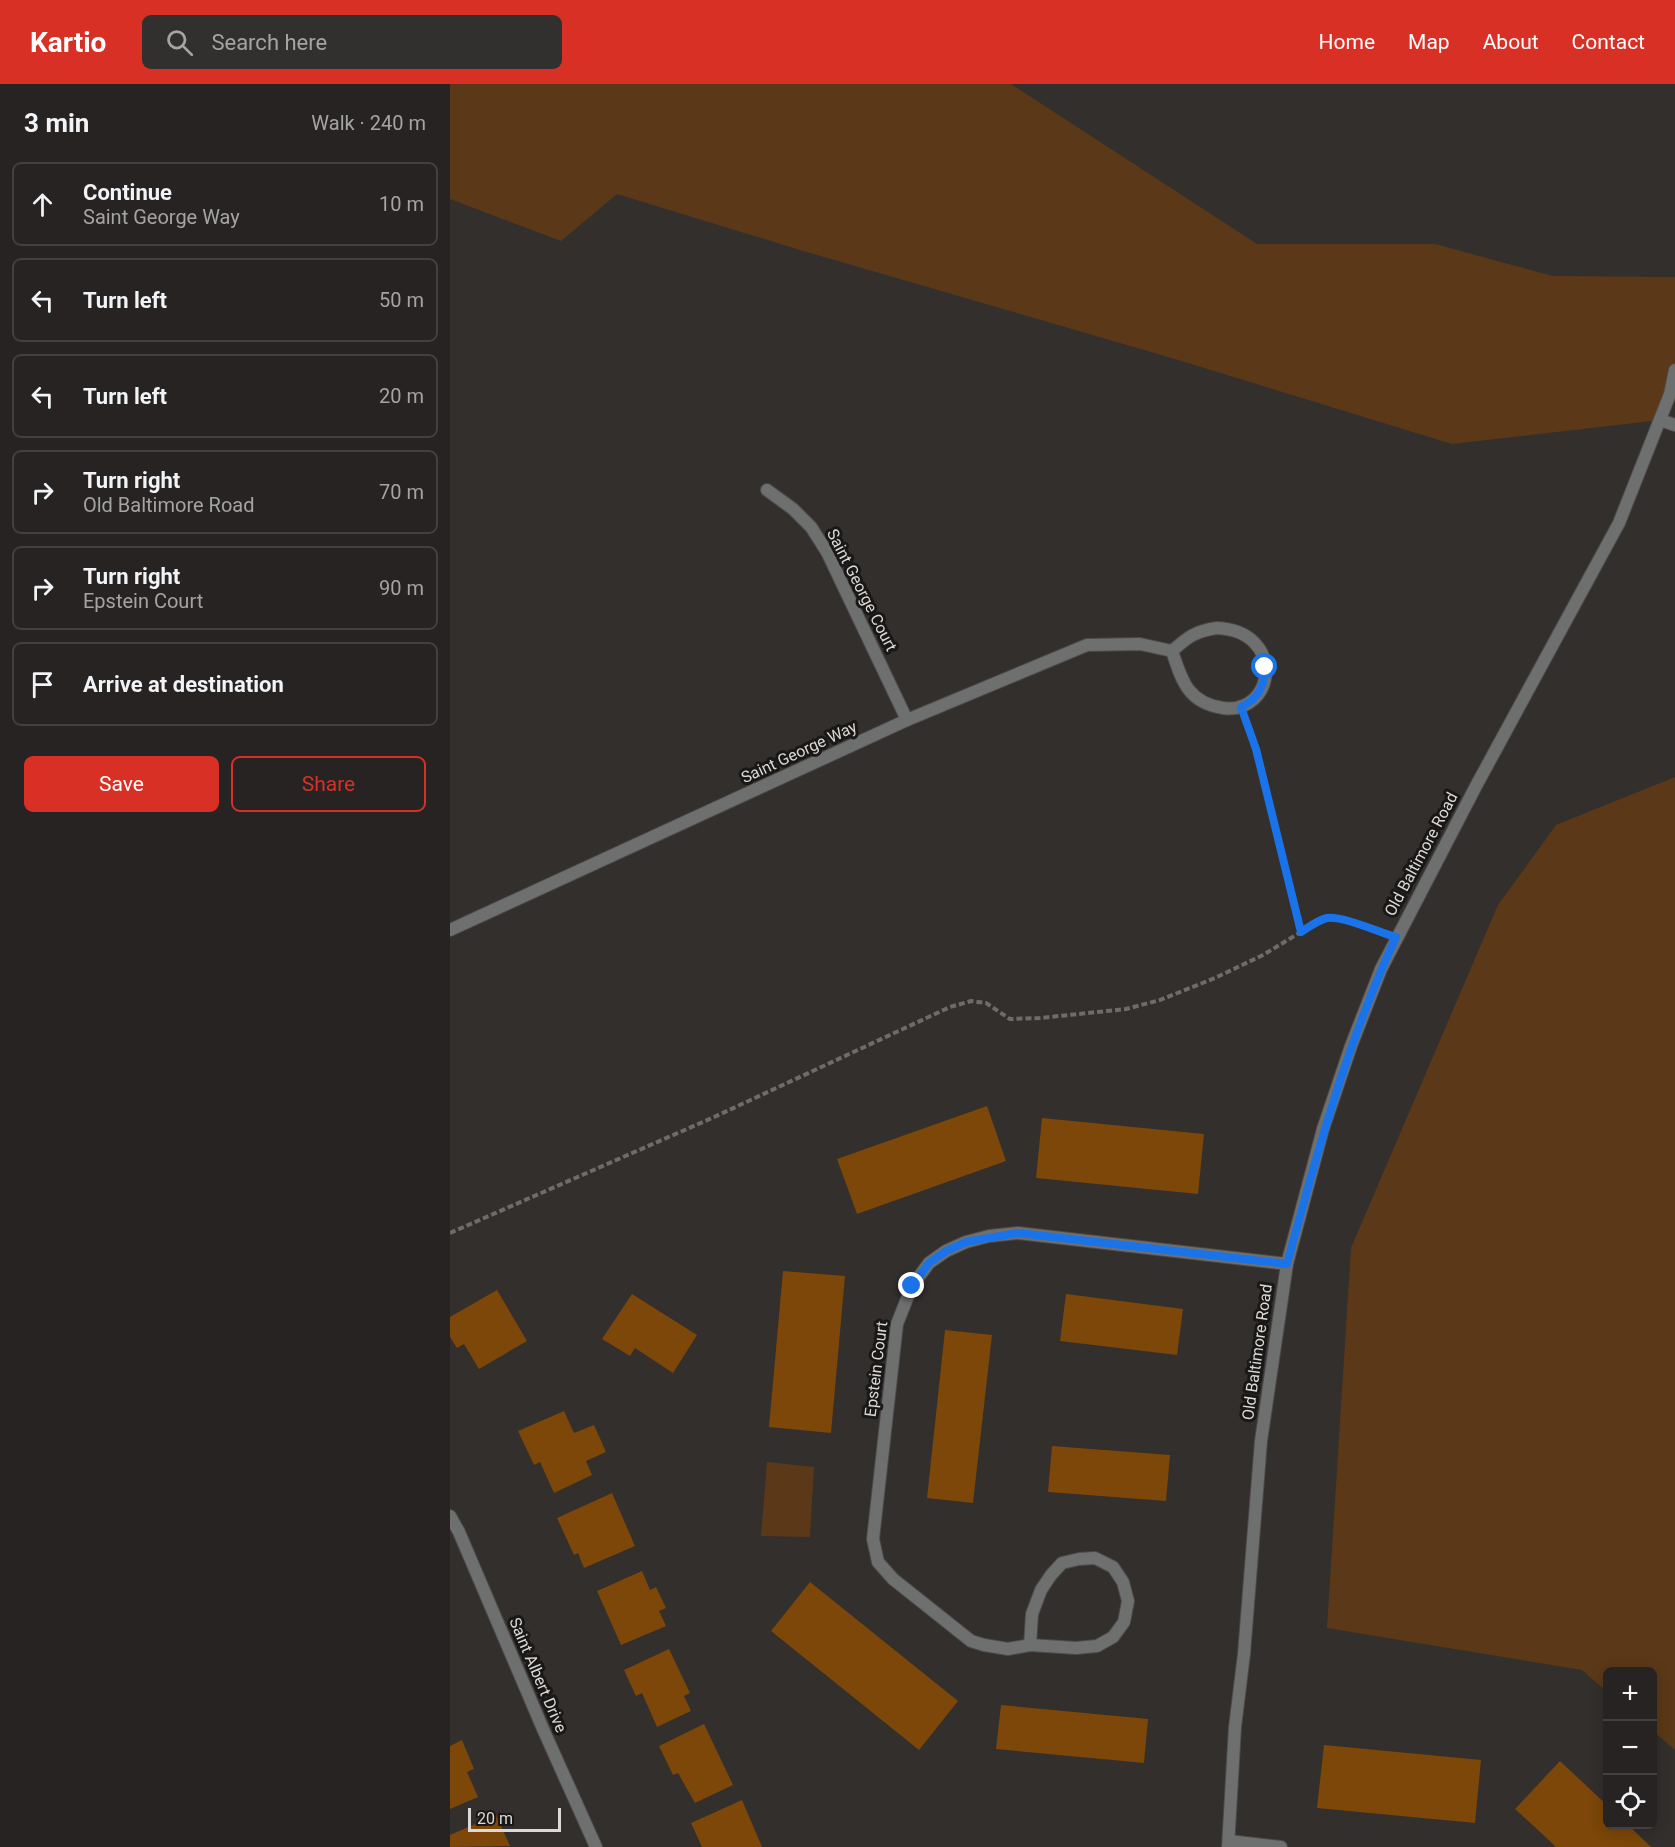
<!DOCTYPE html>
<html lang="en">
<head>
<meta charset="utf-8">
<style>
	:root { --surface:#262322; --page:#322f2f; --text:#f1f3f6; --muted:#a4a4a5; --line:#424040; --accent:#d93025 }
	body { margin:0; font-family:Roboto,sans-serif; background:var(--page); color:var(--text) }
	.controls { position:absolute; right:18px; bottom:18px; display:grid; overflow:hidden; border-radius:9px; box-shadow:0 3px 15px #0003 }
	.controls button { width:54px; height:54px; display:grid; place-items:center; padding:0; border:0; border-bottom:2px solid var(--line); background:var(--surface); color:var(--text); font:30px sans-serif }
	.scale { position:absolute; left:18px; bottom:15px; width:93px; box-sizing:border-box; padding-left:6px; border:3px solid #dcdad8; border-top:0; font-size:16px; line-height:21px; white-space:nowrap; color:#dcdad8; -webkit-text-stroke:4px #191817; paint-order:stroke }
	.stop { position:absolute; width:18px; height:18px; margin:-14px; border:4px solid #1a73e8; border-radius:50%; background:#fff }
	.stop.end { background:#1a73e8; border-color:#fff; box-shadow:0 2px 6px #0008 }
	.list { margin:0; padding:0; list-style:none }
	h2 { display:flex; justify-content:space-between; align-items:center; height:78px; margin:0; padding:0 24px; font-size:26px }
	h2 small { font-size:20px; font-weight:400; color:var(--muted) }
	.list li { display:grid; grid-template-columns:39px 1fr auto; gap:18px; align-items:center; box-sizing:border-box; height:84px; margin:0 12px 12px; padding:0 12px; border:2px solid var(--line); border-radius:9px }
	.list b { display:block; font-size:22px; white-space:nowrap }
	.list p { margin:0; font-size:20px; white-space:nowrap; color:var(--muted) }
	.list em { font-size:20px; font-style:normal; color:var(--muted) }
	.actions { display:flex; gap:12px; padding:18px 24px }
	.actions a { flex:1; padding:14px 0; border:2px solid var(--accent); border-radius:9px; text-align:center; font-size:21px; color:var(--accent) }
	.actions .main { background:var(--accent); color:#fff }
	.icon { flex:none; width:33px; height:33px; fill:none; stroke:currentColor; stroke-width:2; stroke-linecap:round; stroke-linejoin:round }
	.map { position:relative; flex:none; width:1225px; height:1763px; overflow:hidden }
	header { display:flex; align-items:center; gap:36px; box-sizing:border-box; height:84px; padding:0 30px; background:var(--accent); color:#fff }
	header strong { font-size:28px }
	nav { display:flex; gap:33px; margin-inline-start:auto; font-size:21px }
	.search { width:420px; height:54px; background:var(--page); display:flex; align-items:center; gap:15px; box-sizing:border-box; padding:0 21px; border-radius:9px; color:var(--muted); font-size:22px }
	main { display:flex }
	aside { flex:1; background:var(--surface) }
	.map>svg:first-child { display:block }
</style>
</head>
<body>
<header>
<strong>Kartio</strong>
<div class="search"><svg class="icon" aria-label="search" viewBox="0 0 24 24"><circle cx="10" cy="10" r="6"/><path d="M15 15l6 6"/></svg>Search here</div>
<nav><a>Home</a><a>Map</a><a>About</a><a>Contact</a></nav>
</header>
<main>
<aside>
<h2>3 min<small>Walk · 240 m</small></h2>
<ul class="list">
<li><svg class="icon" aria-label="ahead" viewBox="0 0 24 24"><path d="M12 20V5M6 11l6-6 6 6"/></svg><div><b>Continue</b><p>Saint George Way</p></div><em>10 m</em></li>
<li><svg class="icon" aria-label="left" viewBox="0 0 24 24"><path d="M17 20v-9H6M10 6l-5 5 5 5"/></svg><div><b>Turn left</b></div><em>50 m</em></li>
<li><svg class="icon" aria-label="left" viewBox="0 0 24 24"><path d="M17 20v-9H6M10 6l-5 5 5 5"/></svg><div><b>Turn left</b></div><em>20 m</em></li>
<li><svg class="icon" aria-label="right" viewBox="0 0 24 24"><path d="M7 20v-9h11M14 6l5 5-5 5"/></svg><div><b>Turn right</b><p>Old Baltimore Road</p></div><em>70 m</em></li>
<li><svg class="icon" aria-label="right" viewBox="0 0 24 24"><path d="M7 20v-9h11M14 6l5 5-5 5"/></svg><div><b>Turn right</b><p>Epstein Court</p></div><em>90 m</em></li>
<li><svg class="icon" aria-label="arrive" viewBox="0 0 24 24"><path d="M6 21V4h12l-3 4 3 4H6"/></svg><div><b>Arrive at destination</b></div></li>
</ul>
<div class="actions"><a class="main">Save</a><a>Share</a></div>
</aside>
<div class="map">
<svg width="1225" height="1763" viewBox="0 0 1225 1763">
	<rect width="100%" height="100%" fill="#322f2d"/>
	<g fill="#5b3918">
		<polygon points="0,0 561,0 807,160 985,160 1103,192 1225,193 1225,278 1210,336 1002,360 725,275 350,166 167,110 111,157 0,115"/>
		<polygon points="1225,693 1225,1666 1203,1647 1202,1588 1158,1588 1157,1608 1132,1586 877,1544 901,1164 1048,821 1106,741"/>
		<polygon points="317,1378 364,1383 360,1453 311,1452"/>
	</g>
	<g fill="#7c4708">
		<polygon points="537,1022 556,1077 407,1130 387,1075"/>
		<polygon points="592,1034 754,1050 748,1110 586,1094"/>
		<polygon points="333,1187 395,1192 381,1349 319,1343"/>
		<polygon points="47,1206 77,1257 29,1285 14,1260 7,1264 0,1253 0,1233"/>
		<polygon points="182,1210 247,1251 223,1289 185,1264 180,1272 152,1255"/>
		<polygon points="616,1210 733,1225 727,1271 610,1257"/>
		<polygon points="495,1246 542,1251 523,1419 477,1414"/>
		<polygon points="114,1327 124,1349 144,1341 156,1368 136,1377 142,1391 104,1409 90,1378 84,1381 68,1347"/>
		<polygon points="602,1362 720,1371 716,1417 598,1408"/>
		<polygon points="162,1409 185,1462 134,1484 128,1469 124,1471 107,1434"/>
		<polygon points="192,1487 200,1506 206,1503 216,1524 209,1527 216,1542 171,1561 147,1507"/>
		<polygon points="360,1498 508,1617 469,1666 321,1547"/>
		<polygon points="219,1565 240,1609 234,1612 241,1627 207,1643 192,1609 186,1612 174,1586"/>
		<polygon points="551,1621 698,1635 694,1679 546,1665"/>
		<polygon points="254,1640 283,1701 245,1719 228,1689 223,1691 209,1662"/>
		<polygon points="12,1656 24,1685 17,1688 28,1713 0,1725 0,1662"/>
		<polygon points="874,1661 1031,1676 1025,1739 867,1724"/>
		<polygon points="1110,1677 1158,1722 1158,1740 1177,1740 1201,1763 1106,1763 1088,1746 1065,1725"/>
		<polygon points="292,1716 312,1763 252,1763 241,1739"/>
		<polygon points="46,1731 60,1762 0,1763 0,1751"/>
	</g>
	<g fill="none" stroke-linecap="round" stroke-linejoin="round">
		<g stroke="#4d4a48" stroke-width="14">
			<g id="minor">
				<polyline points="1210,336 1225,341"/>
				<polyline points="317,406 343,425 361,443 377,468 457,636"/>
				<path d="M 767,544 C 836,547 826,631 773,624 C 738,619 732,597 722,567 C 738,553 745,547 767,544 Z"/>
				<polyline points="0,846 457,636 637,561 690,560 722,567"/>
				<polyline points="0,1432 9,1448 93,1645 146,1763"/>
				<polyline points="580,1561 582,1530 591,1506 601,1491 612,1479 629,1475 645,1474 663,1483 673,1498 678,1517 674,1538 663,1553 647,1562 626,1564 580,1561 558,1565 534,1561 521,1557 443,1495 428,1478 423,1455 447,1240 462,1202 479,1179 496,1167 516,1158 539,1152 568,1149 837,1180"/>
				<polyline points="779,1757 831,1763"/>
			</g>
		</g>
		<g stroke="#4d4a48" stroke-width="14">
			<polyline id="tertiary" points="778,1763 785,1643 794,1570 811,1357 837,1180 873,1045 901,962 931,885 1026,702 1169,439 1220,310 1225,286"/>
		</g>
		<g stroke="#6e6c6a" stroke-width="4" stroke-dasharray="6 3" stroke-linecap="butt">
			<polyline points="798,643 805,665 851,848"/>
			<path d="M 0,1149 L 262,1034 L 500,923 L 521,917 L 536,919 L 560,935 L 590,934 L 676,925 L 710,916 L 765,894 L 813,871 L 869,837 C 888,831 908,841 927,847"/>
		</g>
		<use href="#minor" stroke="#6e7070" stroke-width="12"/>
		<use href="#tertiary" stroke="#6e7070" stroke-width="12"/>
	</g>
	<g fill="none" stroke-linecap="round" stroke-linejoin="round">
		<path stroke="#1a73e8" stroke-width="8" d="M 462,1202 L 479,1179 L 496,1167 L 516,1158 L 568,1149 L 837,1180 C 867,1069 897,959 946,853 C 928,848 894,832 877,834 C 868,836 859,843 851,848 L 806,665 L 791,623 C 808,615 815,602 815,583"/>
	</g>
	<g text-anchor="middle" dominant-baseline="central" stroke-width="6" stroke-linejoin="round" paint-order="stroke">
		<g font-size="16" fill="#dcdad8" stroke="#191817">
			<text transform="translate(412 506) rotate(63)">Saint George Court</text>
			<text transform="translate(349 668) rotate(-25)">Saint George Way</text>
			<text transform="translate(971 770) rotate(-62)">Old Baltimore Road</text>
			<text transform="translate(807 1268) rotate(-82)">Old Baltimore Road</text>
			<text transform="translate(426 1285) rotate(-83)">Epstein Court</text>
			<text transform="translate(88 1591) rotate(67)">Saint Albert Drive</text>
		</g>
	</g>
</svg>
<div class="controls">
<button>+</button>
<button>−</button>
<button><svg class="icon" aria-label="locate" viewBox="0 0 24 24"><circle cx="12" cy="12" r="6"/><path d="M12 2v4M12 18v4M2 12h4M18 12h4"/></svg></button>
</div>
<div class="scale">20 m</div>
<div class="stop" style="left:815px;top:583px"></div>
<div class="stop end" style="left:462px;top:1202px"></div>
</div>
</main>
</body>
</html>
